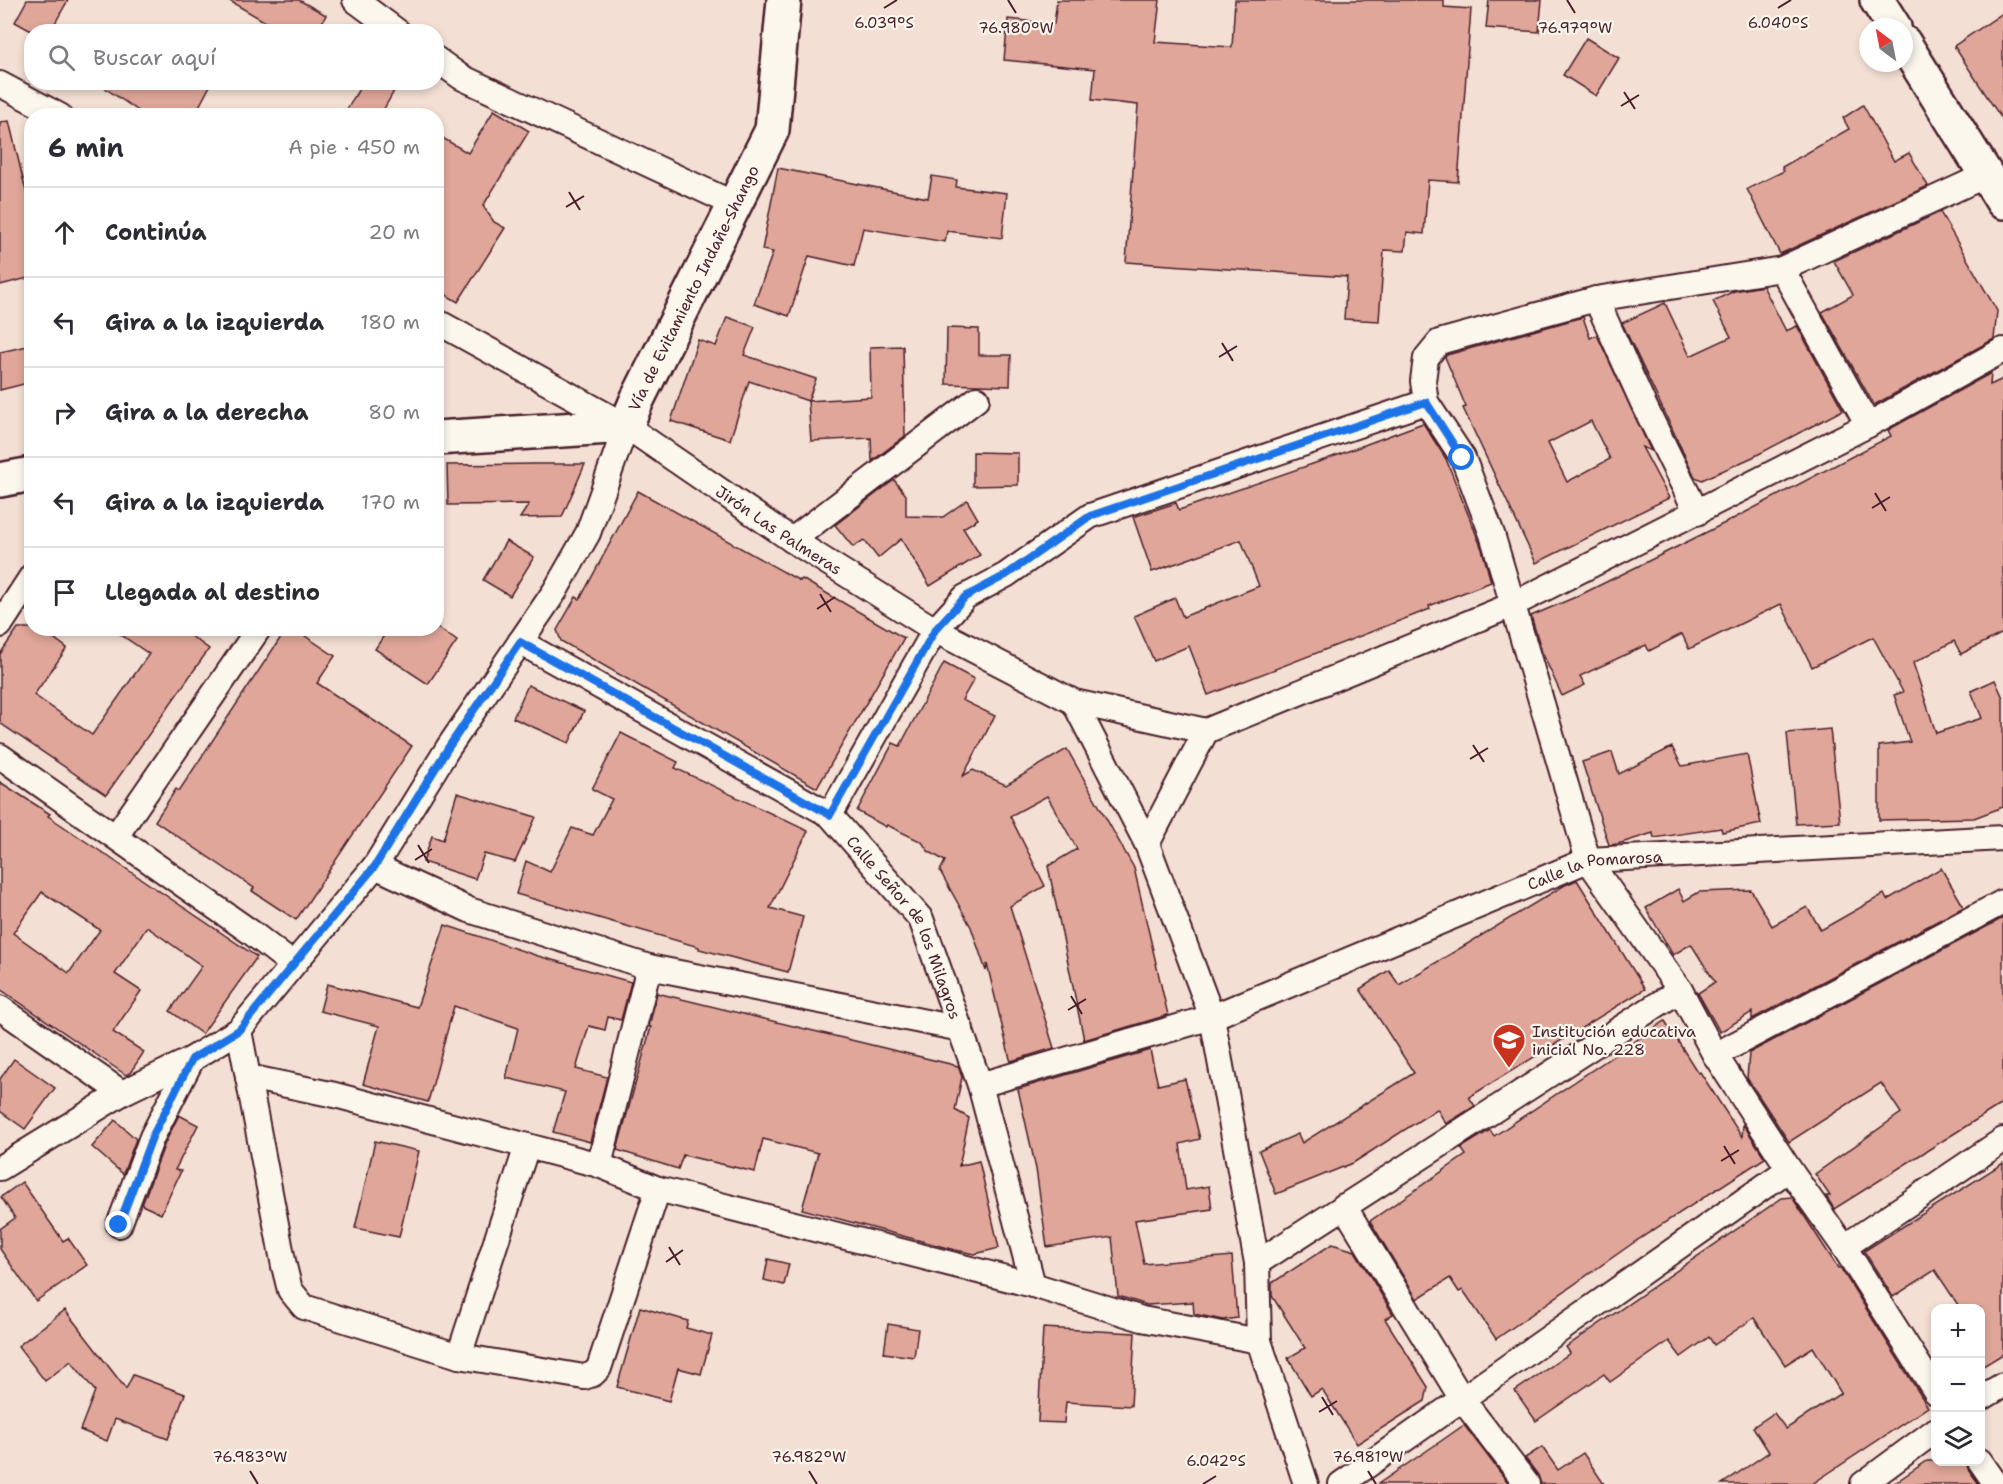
<!DOCTYPE html>
<html lang="es">
<head>
<meta charset="utf-8">
<style>
	:root { --surface:#fff; --page:#f7f7f7; --text:#2b2b33; --muted:#7c7c81; --line:#e1e1e2 }
	body { margin:0; font-family:"Shantell Sans",sans-serif; background:var(--page); color:var(--text) }
	.controls { position:absolute; right:18px; bottom:18px; display:grid; overflow:hidden; border-radius:12px; box-shadow:0 3px 9px #0003 }
	.controls button { width:54px; height:54px; display:grid; place-items:center; padding:0; border:0; border-bottom:2px solid var(--line); background:var(--surface); color:var(--text); font:30px sans-serif }
	.compass { position:absolute; left:1859px; top:18px; width:54px; height:54px; border-radius:50%; background:var(--surface); box-shadow:0 3px 9px #0003; rotate:328deg }
	.stop { position:absolute; width:18px; height:18px; margin:-14px; border:4px solid #1a73e8; border-radius:50%; background:#fff }
	.stop.end { background:#1a73e8; border-color:#fff; box-shadow:0 2px 6px #0008 }
	.list { margin:0; padding:0; list-style:none }
	h2 { display:flex; justify-content:space-between; align-items:center; height:78px; margin:0; padding:0 24px; font-size:26px }
	h2 small { font-size:20px; font-weight:400; color:var(--muted) }
	.list li { display:grid; grid-template-columns:39px 1fr auto; gap:18px; align-items:center; box-sizing:border-box; height:90px; padding:0 24px; border-top:2px solid var(--line) }
	.list b { display:block; font-size:22px; white-space:nowrap }
	.list em { font-size:20px; font-style:normal; color:var(--muted) }
	.icon { flex:none; width:33px; height:33px; fill:none; stroke:currentColor; stroke-width:2; stroke-linecap:round; stroke-linejoin:round }
	.map { position:relative; flex:none; width:2003px; height:1484px; overflow:hidden }
	.search { position:absolute; background:var(--surface); box-shadow:0 3px 9px #0003; left:24px; top:24px; width:420px; height:66px; display:flex; align-items:center; gap:15px; box-sizing:border-box; padding:0 21px; border-radius:24px; color:var(--muted); font-size:22px }
	.panel { position:absolute; background:var(--surface); box-shadow:0 3px 9px #0003; left:24px; top:108px; width:420px; height:528px; border-radius:24px }
	.map>svg:first-child { display:block }
</style>
</head>
<body>
<div class="map">
<svg width="2003" height="1484" viewBox="0 0 2003 1484">
	<rect width="100%" height="100%" fill="#f3dfd3"/>
	<filter id="ink" filterUnits="userSpaceOnUse"><feTurbulence type="fractalNoise" baseFrequency=".0167" numOctaves="2"/><feDisplacementMap in="SourceGraphic" scale="12" xChannelSelector="R" yChannelSelector="G"/><feConvolveMatrix kernelMatrix="1 2 1 2 8 2 1 2 1" color-interpolation-filters="sRGB"/></filter>
	<g filter="url(#ink)">
		<g fill="#dfa699" stroke="#4a1f2b" stroke-width="1.5" fill-rule="evenodd">
			<polygon points="27,0 68,0 50,32 33,32 15,22"/>
			<polygon points="228,0 299,0 326,15 317,32 283,32"/>
			<polygon points="1057,0 1160,0 1155,42 1232,47 1235,0 1444,0 1444,7 1471,9 1458,182 1428,180 1424,234 1407,232 1405,251 1384,250 1379,321 1344,319 1347,277 1126,262 1138,105 1092,100 1095,69 1004,60 1008,19 1054,24"/>
			<polygon points="1489,0 1542,0 1539,32 1486,28"/>
			<polygon points="2003,13 2003,121 1954,46"/>
			<polygon points="1586,38 1619,58 1596,96 1563,75"/>
			<polygon points="96,82 212,82 194,116 146,116"/>
			<polygon points="363,82 399,82 380,116 343,116"/>
			<polygon points="1863,105 1894,161 1909,153 1928,186 1780,254 1747,189 1784,171 1782,167 1849,129 1843,118"/>
			<polygon points="494,110 529,131 483,206 494,222 505,228 458,302 436,289 436,134 468,153"/>
			<polygon points="9,121 32,216 32,277 0,285 0,122"/>
			<polygon points="778,168 928,198 932,176 957,180 956,187 1007,193 1002,238 947,231 945,242 863,228 854,266 809,256 789,316 754,304 773,252 762,250"/>
			<polygon points="1940,212 1997,311 1994,339 1874,405 1822,312 1853,295 1834,261"/>
			<polygon points="1763,286 1786,331 1797,326 1843,410 1753,457 1702,480 1695,477 1622,323 1665,303 1690,356 1731,337 1713,301 1734,291"/>
			<polygon points="727,317 755,327 744,355 816,379 808,401 749,381 730,440 671,421 698,340 716,346"/>
			<path d="M 1583,317 L 1590,338 L 1597,335 L 1651,451 L 1642,447 L 1669,498 L 1536,563 L 1463,408 L 1466,407 L 1445,357 L 1447,355 ZM 1591,421 L 1610,459 L 1567,482 L 1548,443 Z"/>
			<polygon points="947,328 979,329 979,355 1011,355 1010,386 946,384"/>
			<polygon points="32,345 32,382 0,390 0,352"/>
			<polygon points="903,346 905,436 872,461 871,438 811,441 808,401 871,397 870,347"/>
			<polygon points="1991,373 1990,385 2003,379 2003,633 1961,654 1954,641 1913,663 1936,733 1982,718 1971,691 1995,680 2003,698 2003,807 1974,818 1879,820 1879,746 1910,742 1894,695 1903,692 1873,637 1812,667 1781,604 1689,649 1682,634 1649,651 1646,645 1580,676 1585,685 1562,696 1542,652 1531,616 1578,596 1727,522 1891,436 1888,430"/>
			<polygon points="1423,423 1446,459 1482,549 1491,582 1429,606 1430,609 1208,695 1189,646 1154,661 1134,616 1175,598 1183,617 1259,586 1241,540 1152,572 1133,517 1176,503 1179,510 1327,459"/>
			<polygon points="973,452 1018,453 1018,485 973,486"/>
			<polygon points="535,464 585,464 562,517 520,518 529,504 448,505 447,465"/>
			<polygon points="894,480 906,495 906,516 943,517 967,500 978,519 963,528 980,555 930,586 901,539 878,558 864,540 853,547 835,525"/>
			<polygon points="638,491 800,581 802,579 904,638 817,788 561,641 557,630 576,597 580,599"/>
			<polygon points="506,541 534,557 510,596 483,580"/>
			<polygon points="18,628 40,628 67,648 34,695 92,735 149,654 111,628 180,628 209,649 106,795 0,723 0,654"/>
			<polygon points="287,628 293,628 335,656 317,683 412,746 296,920 252,891 254,888 155,821 176,789 179,791"/>
			<polygon points="389,628 438,628 457,641 428,684 375,649"/>
			<polygon points="944,663 974,679 962,700 995,716 963,776 973,770 1006,785 1067,749 1134,868 1168,1015 1084,1040 1048,866 1077,849 1047,796 1010,816 1045,886 1010,906 1054,1048 1011,1061 1010,1059 987,964 986,971 971,927 940,871 945,861 928,851 922,842 887,825 886,827 857,811 893,743 900,746"/>
			<polygon points="528,685 584,711 569,743 513,718"/>
			<polygon points="1830,729 1840,822 1796,824 1787,733"/>
			<polygon points="621,733 678,762 675,768 808,831 770,908 803,917 788,972 699,949 699,947 516,894 526,861 550,872 572,828 593,835 612,799 592,789"/>
			<polygon points="1672,747 1682,766 1747,754 1761,824 1722,832 1721,828 1654,838 1653,833 1618,844 1609,845 1582,762 1612,752 1619,774"/>
			<path d="M 0,782 L 50,814 L 48,816 L 257,957 L 202,1034 L 170,1011 L 202,966 L 147,927 L 115,974 L 141,991 L 113,1032 L 144,1052 L 130,1073 L 126,1075 L 0,989 ZM 42,892 L 100,930 L 69,973 L 13,933 Z"/>
			<polygon points="457,793 536,817 515,862 484,854 475,879 423,862 432,836 443,840"/>
			<polygon points="1941,868 1964,907 1752,1019 1752,1012 1720,1032 1698,993 1715,982 1691,944 1673,955 1646,908 1678,889 1684,901 1699,892 1751,890 1772,926 1807,907 1821,930 1884,894 1887,900"/>
			<polygon points="1577,880 1645,989 1469,1097 1475,1106 1446,1124 1437,1109 1353,1163 1276,1194 1259,1151 1298,1134 1302,1143 1414,1073 1360,989 1389,970 1399,985 1565,885"/>
			<polygon points="2003,918 2003,1103 1834,1209 1826,1196 1830,1196 1815,1174 1901,1113 1881,1083 1789,1142 1747,1078 1749,1053"/>
			<polygon points="445,925 538,956 631,982 621,1020 608,1017 605,1030 589,1026 576,1069 607,1077 590,1142 553,1132 565,1092 506,1078 518,1028 454,1006 428,1102 363,1084 379,1026 320,1011 327,984 417,1007"/>
			<polygon points="657,993 958,1066 962,1077 955,1110 969,1118 959,1166 979,1161 999,1248 975,1254 955,1250 802,1209 818,1153 763,1139 755,1172 683,1155 678,1169 617,1150 651,1027 649,1027"/>
			<polygon points="1665,1021 1698,1073 1700,1072 1742,1137 1743,1124 1765,1158 1636,1241 1496,1339 1463,1290 1459,1292 1450,1278 1417,1299 1370,1221 1466,1155 1461,1148 1490,1130 1494,1136"/>
			<polygon points="1150,1050 1158,1085 1185,1079 1200,1139 1180,1144 1186,1190 1209,1186 1212,1209 1135,1220 1144,1264 1232,1256 1237,1318 1223,1320 1194,1314 1193,1302 1147,1305 1118,1296 1112,1237 1047,1247 1036,1169 1018,1089"/>
			<polygon points="14,1059 55,1088 25,1129 0,1111 0,1079"/>
			<polygon points="179,1115 198,1125 175,1170 181,1171 161,1214 142,1205 165,1143"/>
			<polygon points="115,1120 136,1139 123,1174 92,1147"/>
			<polygon points="375,1141 419,1151 399,1237 355,1228"/>
			<polygon points="2003,1163 2003,1354 1980,1368 1980,1308 1960,1308 1935,1270 1893,1297 1864,1251"/>
			<polygon points="22,1182 63,1241 68,1238 87,1265 36,1301 0,1249 0,1229 15,1218 1,1197"/>
			<polygon points="1792,1197 1838,1268 1840,1267 1928,1407 1812,1484 1722,1484 1769,1452 1753,1427 1774,1413 1786,1429 1841,1393 1813,1347 1785,1365 1754,1318 1714,1345 1709,1337 1681,1357 1669,1341 1610,1382 1604,1374 1536,1421 1515,1391 1570,1353 1566,1347 1782,1198"/>
			<polygon points="1332,1244 1355,1251 1393,1314 1385,1319 1428,1387 1425,1401 1357,1444 1322,1389 1311,1396 1288,1358 1305,1348 1272,1296 1272,1283"/>
			<polygon points="768,1259 789,1264 784,1285 764,1280"/>
			<polygon points="640,1307 688,1321 686,1328 712,1335 701,1374 678,1368 669,1401 617,1387"/>
			<polygon points="65,1310 126,1389 133,1375 185,1394 168,1439 115,1419 107,1441 80,1430 95,1391 71,1361 45,1381 18,1346"/>
			<polygon points="888,1324 918,1329 914,1357 884,1353"/>
			<polygon points="1043,1328 1135,1333 1131,1406 1066,1402 1064,1423 1038,1422"/>
			<polygon points="1464,1425 1509,1484 1378,1484 1441,1441"/>
			<polygon points="1542,1447 1558,1470 1583,1453 1604,1484 1541,1484 1538,1475 1525,1458"/>
			<polygon points="1927,1461 1966,1461 1968,1469 1979,1484 1893,1484"/>
		</g>
		<g fill="none" stroke-linecap="round" stroke-linejoin="round">
			<g stroke="#4a1f2b" stroke-width="28">
				<g id="minor">
					<polyline points="355,0 398,32"/>
					<polyline points="436,59 461,77 734,204"/>
					<polyline points="0,84 60,116"/>
					<polyline points="1782,269 1868,425"/>
					<polyline points="1596,299 1643,403 1697,513"/>
					<path id="s1" d="M 436,321 L 626,426 L 792,540 L 935,630 L 1074,702 L 1206,731 L 1512,605 L 1868,425 L 2003,350"/>
					<polyline points="792,540 977,399"/>
					<polyline points="0,625 32,576"/>
					<path id="s2" d="M 520,642 L 830,815 L 921,919 L 980,1085 L 1033,1285"/>
					<polyline points="1074,702 1147,844 1212,1017 1257,1263 1259,1341 1306,1484"/>
					<polyline points="0,756 252,933 292,964"/>
					<polyline points="830,815 935,630 965,597 1006,575 1090,516 1426,402"/>
					<polyline points="116,836 259,628"/>
					<polyline points="1147,844 1206,731"/>
					<polyline points="375,866 469,910 649,967 961,1029"/>
					<polyline points="0,1008 122,1093 192,1059"/>
					<polyline points="239,1030 284,1266 290,1290 304,1307 459,1356 584,1377 593,1374 599,1368 658,1189"/>
					<polyline points="1715,1055 2003,902"/>
					<polyline points="248,1077 335,1095 599,1165 658,1189 1033,1285 1142,1319 1259,1341"/>
					<path id="s3" d="M 980,1085 L 1212,1017 L 1588,860 L 2003,838"/>
					<polyline points="599,1165 649,967"/>
					<polyline points="0,1168 122,1093"/>
					<polyline points="1344,1206 1462,1399 1527,1484"/>
					<polyline points="119,1225 152,1137 192,1059 239,1030 375,866 448,748 555,591 588,533 626,426"/>
					<polyline points="1844,1247 2003,1140"/>
					<polyline points="1257,1263 1680,990"/>
					<polyline points="459,1356 527,1146"/>
					<polyline points="1936,1392 1844,1247 1789,1169 1715,1055 1680,990 1588,860 1492,534 1463,458 1426,402 1423,381 1426,358 1439,342 1596,299 1782,269 1986,175"/>
					<polyline points="1980,1399 2003,1385"/>
					<polyline points="1980,1461 1996,1484"/>
					<polyline points="1341,1484 1789,1169"/>
					<polyline points="1863,1484 1936,1430"/>
				</g>
			</g>
			<g stroke="#4a1f2b" stroke-width="38">
				<g id="secondary">
					<polyline points="1877,0 1894,27"/>
					<polyline points="1904,43 2003,202"/>
					<path id="s4" d="M 436,438 L 626,426 L 637,400 L 772,130 L 784,0"/>
					<polyline points="0,480 32,474"/>
				</g>
			</g>
			<use href="#minor" stroke="#fbf7ec" stroke-width="24"/>
			<use href="#secondary" stroke="#fbf7ec" stroke-width="33"/>
		</g>
	</g>
	<g fill="none" stroke-linecap="round" stroke-linejoin="round" filter="url(#ink)">
		<polyline stroke="#1a73e8" stroke-width="8" points="119,1225 152,1137 192,1059 239,1030 375,866 448,748 520,642 830,815 935,630 965,597 1006,575 1090,516 1426,402 1462,458"/>
	</g>
	<path fill="none" stroke="#4a1f2b" stroke-width="2" d="M 1008,0 L 1016,13M 1567,0 L 1575,13M 884,8 L 897,0M 1778,8 L 1791,0M 1624,92 L 1635,109M 1621,106 L 1639,95M 569,192 L 580,210M 566,207 L 584,196M 1222,343 L 1233,361M 1219,357 L 1237,346M 1875,493 L 1886,511M 1872,508 L 1890,497M 820,594 L 831,612M 817,609 L 835,597M 1473,745 L 1484,762M 1470,759 L 1488,748M 418,845 L 429,863M 415,860 L 432,849M 1071,996 L 1082,1014M 1068,1010 L 1086,999M 1724,1146 L 1735,1164M 1721,1161 L 1739,1150M 669,1247 L 680,1265M 666,1262 L 683,1250M 1322,1397 L 1333,1415M 1319,1412 L 1337,1401M 250,1471 L 258,1484M 809,1471 L 817,1484M 1368,1471 L 1376,1484M 1203,1484 L 1216,1476"/>
	<defs>
		<g id="school-pin" transform="scale(1.725)"><path d="M0 17L-7.5 6A9.5 9.5 0 1 1 7.5 6Z" fill="#c8321e" stroke="#fbf7ec"/><path d="M0-5L7-2L0 1L-7-2ZM-4 1L0 2.5L4 1V4Q0 6-4 4Z" fill="#fff"/></g>
	</defs>
	<g fill-rule="evenodd">
		<use href="#school-pin" x="1509" y="1040"/>
	</g>
	<g text-anchor="middle" dominant-baseline="central" stroke-width="4.5" stroke-linejoin="round" paint-order="stroke">
		<g font-size="16" fill="#4a1f2b" stroke="#fbf7ec">
			<text stroke="none"><textPath href="#s4" startOffset="344">Vía de Evitamiento Indañe-Shango</textPath></text>
			<text stroke="none"><textPath href="#s1" startOffset="402">Jirón Las Palmeras</textPath></text>
			<text stroke="none"><textPath href="#s3" startOffset="654">Calle la Pomarosa</textPath></text>
			<text stroke="none"><textPath href="#s2" startOffset="492">Calle Señor de los Milagros</textPath></text>
		</g>
		<g font-size="16" fill="#4a1f2b" stroke="#fbf7ec" text-anchor="start">
			<text x="1532" y="1031">Institución educativa<tspan x="1532" dy="18">inicial No. 228</tspan></text>
		</g>
	</g>
	<g font-size="15" text-anchor="middle" fill="#4a1f2b" stroke="#fbf7ec" stroke-width="4.5" stroke-linejoin="round" paint-order="stroke">
		<text x="884" y="28">6.039°S</text>
		<text x="1778" y="28">6.040°S</text>
		<text x="1016" y="33">76.980°W</text>
		<text x="1575" y="33">76.979°W</text>
		<text x="250" y="1462">76.983°W</text>
		<text x="809" y="1462">76.982°W</text>
		<text x="1368" y="1462">76.981°W</text>
		<text x="1216" y="1466">6.042°S</text>
	</g>
</svg>
<div class="controls">
<button>+</button>
<button>−</button>
<button><svg class="icon" aria-label="layers" viewBox="0 0 24 24"><path d="M12 4l9 5-9 5-9-5zM3 14l9 5 9-5"/></svg></button>
</div>
<svg class="compass" viewBox="-18 -18 36 36"><path d="M0-13l5 13h-10z" fill="#e53935"/><path d="M0 13l5-13h-10z" fill="#7c7c81"/></svg>
<div class="stop" style="left:1462px;top:458px"></div>
<div class="stop end" style="left:119px;top:1225px"></div>
<div class="search"><svg class="icon" aria-label="search" viewBox="0 0 24 24"><circle cx="10" cy="10" r="6"/><path d="M15 15l6 6"/></svg>Buscar aquí</div>
<section class="panel">
<h2>6 min<small>A pie · 450 m</small></h2>
<ul class="list">
<li><svg class="icon" aria-label="ahead" viewBox="0 0 24 24"><path d="M12 20V5M6 11l6-6 6 6"/></svg><div><b>Continúa</b></div><em>20 m</em></li>
<li><svg class="icon" aria-label="left" viewBox="0 0 24 24"><path d="M17 20v-9H6M10 6l-5 5 5 5"/></svg><div><b>Gira a la izquierda</b></div><em>180 m</em></li>
<li><svg class="icon" aria-label="right" viewBox="0 0 24 24"><path d="M7 20v-9h11M14 6l5 5-5 5"/></svg><div><b>Gira a la derecha</b></div><em>80 m</em></li>
<li><svg class="icon" aria-label="left" viewBox="0 0 24 24"><path d="M17 20v-9H6M10 6l-5 5 5 5"/></svg><div><b>Gira a la izquierda</b></div><em>170 m</em></li>
<li><svg class="icon" aria-label="arrive" viewBox="0 0 24 24"><path d="M6 21V4h12l-3 4 3 4H6"/></svg><div><b>Llegada al destino</b></div></li>
</ul>
</section>
</div>
</body>
</html>
